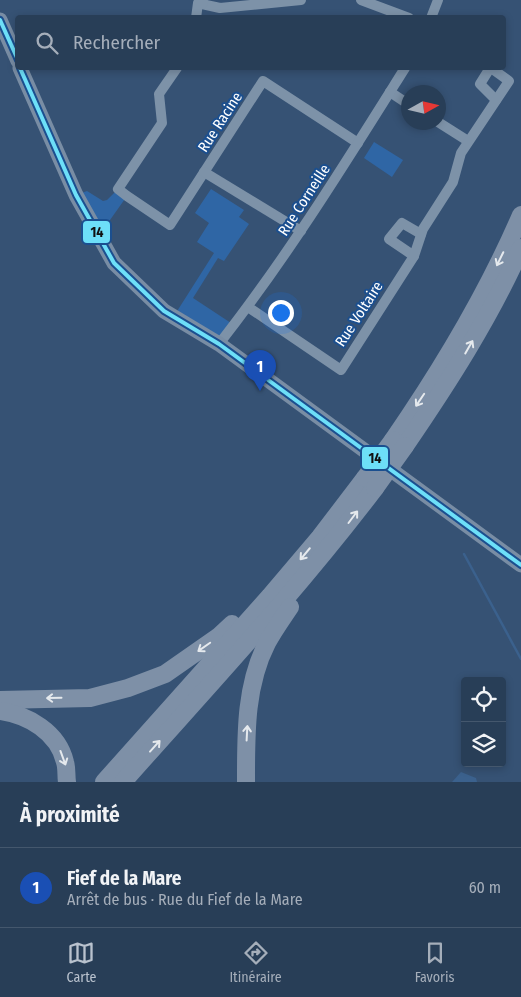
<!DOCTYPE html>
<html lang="fr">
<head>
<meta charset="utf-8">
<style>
	:root { --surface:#283e57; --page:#30455d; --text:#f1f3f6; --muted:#a5aeba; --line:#44576d; --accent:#b9c2ce }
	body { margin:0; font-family:"Fira Sans Condensed",sans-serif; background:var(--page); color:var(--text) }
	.controls { position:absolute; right:15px; bottom:15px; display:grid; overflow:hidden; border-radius:5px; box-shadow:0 2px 8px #0003 }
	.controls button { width:45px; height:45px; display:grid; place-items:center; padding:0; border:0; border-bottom:1px solid var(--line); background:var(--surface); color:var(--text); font:25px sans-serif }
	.compass { position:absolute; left:401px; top:85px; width:45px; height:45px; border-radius:50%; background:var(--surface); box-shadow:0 2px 8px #0003; rotate:82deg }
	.you { position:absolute; left:280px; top:312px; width:18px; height:18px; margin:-12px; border:4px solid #fff; border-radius:50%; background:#1a73e8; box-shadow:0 0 0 8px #1a73e833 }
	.badge { display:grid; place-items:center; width:32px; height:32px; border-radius:50%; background:var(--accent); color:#fff; font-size:16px; font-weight:700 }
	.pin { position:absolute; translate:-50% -41px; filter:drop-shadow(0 1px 2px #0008) }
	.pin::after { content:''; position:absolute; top:26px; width:18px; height:15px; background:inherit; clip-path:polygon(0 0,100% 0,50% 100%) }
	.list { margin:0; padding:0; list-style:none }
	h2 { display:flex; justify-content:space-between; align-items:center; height:65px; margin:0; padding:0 20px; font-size:21px }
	h2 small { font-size:16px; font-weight:400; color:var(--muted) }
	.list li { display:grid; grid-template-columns:32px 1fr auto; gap:15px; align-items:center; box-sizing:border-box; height:80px; padding:0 20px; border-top:1px solid var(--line) }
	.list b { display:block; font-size:19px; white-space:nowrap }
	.list p { margin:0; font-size:16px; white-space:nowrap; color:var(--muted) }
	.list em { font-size:16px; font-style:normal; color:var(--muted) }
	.icon { flex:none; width:28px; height:28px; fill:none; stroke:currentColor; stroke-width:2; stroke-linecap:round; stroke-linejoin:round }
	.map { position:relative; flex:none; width:521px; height:782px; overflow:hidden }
	.search { position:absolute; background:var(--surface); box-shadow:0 2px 8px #0003; left:15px; right:15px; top:15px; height:55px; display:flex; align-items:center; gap:12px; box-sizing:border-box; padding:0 18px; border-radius:5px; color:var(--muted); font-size:19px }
	.sheet { height:145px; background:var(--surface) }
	nav { display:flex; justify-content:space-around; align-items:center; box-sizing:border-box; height:70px; border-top:1px solid var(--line); background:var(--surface); font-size:14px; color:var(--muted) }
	nav a { display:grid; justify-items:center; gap:2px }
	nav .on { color:var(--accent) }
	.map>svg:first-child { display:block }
</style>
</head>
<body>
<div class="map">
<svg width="521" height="782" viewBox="0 0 521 782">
	<rect width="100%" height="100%" fill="#365274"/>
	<g fill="#2f66a5">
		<polygon points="374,142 403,160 392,177 364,158"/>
		<polygon points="118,189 127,196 110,220 97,234 76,195 87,191 103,201 107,200"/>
		<polygon points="211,189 244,210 239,217 249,224 224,261 218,258 193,298 234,325 219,344 174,316 214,253 197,242 209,223 195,213"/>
	</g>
	<polygon fill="#3b618d" points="461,772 476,778 477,782 452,782"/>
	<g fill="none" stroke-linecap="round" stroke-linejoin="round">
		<polyline stroke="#3b618d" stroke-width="2.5" points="464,554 521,659"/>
		<g stroke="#7d92a8" stroke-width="10">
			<polyline points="361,0 409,18"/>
			<polyline points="202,4 220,8 301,0"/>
			<polyline points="196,18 198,3 202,4 203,2"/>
			<polyline points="431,18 438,0"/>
			<polyline points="177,68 159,94 162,123 118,189 127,196 170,225 263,81 358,143"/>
			<polyline points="490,68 480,84 496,100"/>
			<polyline points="390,92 408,104"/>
			<polyline points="438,122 468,141"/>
			<polyline points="204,172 301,231"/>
			<polyline points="414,256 389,239 402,223 421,234"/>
			<polyline points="248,307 341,370 414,256 423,229 453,182 461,153 509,81 491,68"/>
			<path d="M 219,344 C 288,256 346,162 405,68"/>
		</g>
		<g stroke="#798da4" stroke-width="15">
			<polyline points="0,20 18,61"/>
			<polyline points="20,68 76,195 114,263 164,311 219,344 521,565"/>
		</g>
		<g stroke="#7e90a7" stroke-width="18">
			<path d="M 393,440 C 442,369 487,294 521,215"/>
			<path d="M 405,446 C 448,383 490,318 521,248"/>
			<polyline points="0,700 90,698 128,688 165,674 218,637 232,624"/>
			<path d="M 0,711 C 28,715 58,732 65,762 C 67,768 66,776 67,782"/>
			<polyline points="104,782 270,596 320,537 365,478"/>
			<path d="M 123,782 C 208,686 297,591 375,488"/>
			<path d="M 246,782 C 246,735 245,686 267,643 C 274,630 282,619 290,607"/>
		</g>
		<g stroke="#7e90a7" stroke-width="18">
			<polyline points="365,478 393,440"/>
			<polyline points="375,488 405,446"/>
		</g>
		<g stroke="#1b4f8f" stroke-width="8">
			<g id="bus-1">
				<polyline points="0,20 18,60"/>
				<polyline points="20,68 76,195 114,263 164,311 219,344 521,565"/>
			</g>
		</g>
		<use href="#bus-1" stroke="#6ddff8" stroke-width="4"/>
	</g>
	<defs><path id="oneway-shaft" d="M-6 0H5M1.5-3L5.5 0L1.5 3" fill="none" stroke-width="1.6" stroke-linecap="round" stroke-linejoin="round" transform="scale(1.25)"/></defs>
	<g stroke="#e5e9ed">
		<use href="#oneway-shaft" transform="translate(500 259) rotate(116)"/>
		<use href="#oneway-shaft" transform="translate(469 347) rotate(-60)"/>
		<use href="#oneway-shaft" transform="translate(420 400) rotate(124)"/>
		<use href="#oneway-shaft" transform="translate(353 517) rotate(-53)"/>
		<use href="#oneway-shaft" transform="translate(305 554) rotate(130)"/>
		<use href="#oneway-shaft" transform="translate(204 647) rotate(145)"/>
		<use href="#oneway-shaft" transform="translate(54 698) rotate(179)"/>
		<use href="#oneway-shaft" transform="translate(247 733) rotate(-87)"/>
		<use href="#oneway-shaft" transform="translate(155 746) rotate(-48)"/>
		<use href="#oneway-shaft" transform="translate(63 758) rotate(70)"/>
	</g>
	<g text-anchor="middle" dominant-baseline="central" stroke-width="4" stroke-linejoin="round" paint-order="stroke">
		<g font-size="15" fill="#fff" stroke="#1b4f8f">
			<text transform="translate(220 122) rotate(-57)">Rue Racine</text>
			<text transform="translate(304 200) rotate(-57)">Rue Corneille</text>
			<text transform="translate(359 314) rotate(-57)">Rue Voltaire</text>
		</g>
	</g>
	<g stroke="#1b4f8f" stroke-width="2">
		<rect x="82" y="220" width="29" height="24" rx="5" fill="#6ddff8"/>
		<rect x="361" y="446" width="28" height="24" rx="5" fill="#6ddff8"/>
	</g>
	<g font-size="14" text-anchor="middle" font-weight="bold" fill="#111">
		<text x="97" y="237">14</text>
		<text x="375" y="463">14</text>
	</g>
</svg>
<div class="controls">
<button><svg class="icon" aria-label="locate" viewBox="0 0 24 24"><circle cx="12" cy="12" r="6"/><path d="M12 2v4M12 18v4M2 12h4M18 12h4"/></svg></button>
<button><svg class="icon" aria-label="layers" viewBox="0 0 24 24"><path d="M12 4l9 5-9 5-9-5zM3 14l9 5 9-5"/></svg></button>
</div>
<svg class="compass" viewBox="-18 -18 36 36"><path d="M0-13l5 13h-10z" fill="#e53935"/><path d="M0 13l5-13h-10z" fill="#a5aeba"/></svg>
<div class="you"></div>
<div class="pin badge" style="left:260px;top:391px;background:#1a4fb4">1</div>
<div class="search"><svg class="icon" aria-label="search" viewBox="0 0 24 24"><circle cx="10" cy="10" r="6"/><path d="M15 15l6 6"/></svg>Rechercher</div>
</div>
<section class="sheet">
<h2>À proximité<small></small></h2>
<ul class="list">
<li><span class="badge" style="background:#1a4fb4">1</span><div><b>Fief de la Mare</b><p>Arrêt de bus · Rue du Fief de la Mare</p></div><em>60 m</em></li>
</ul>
</section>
<nav>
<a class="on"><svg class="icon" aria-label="map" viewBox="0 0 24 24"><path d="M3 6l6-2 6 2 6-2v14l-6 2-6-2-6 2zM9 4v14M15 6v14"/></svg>Carte</a>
<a><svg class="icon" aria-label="directions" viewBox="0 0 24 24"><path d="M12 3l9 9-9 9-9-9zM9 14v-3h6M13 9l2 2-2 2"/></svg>Itinéraire</a>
<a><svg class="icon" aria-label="saved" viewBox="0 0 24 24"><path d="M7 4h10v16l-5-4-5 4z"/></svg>Favoris</a>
</nav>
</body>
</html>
